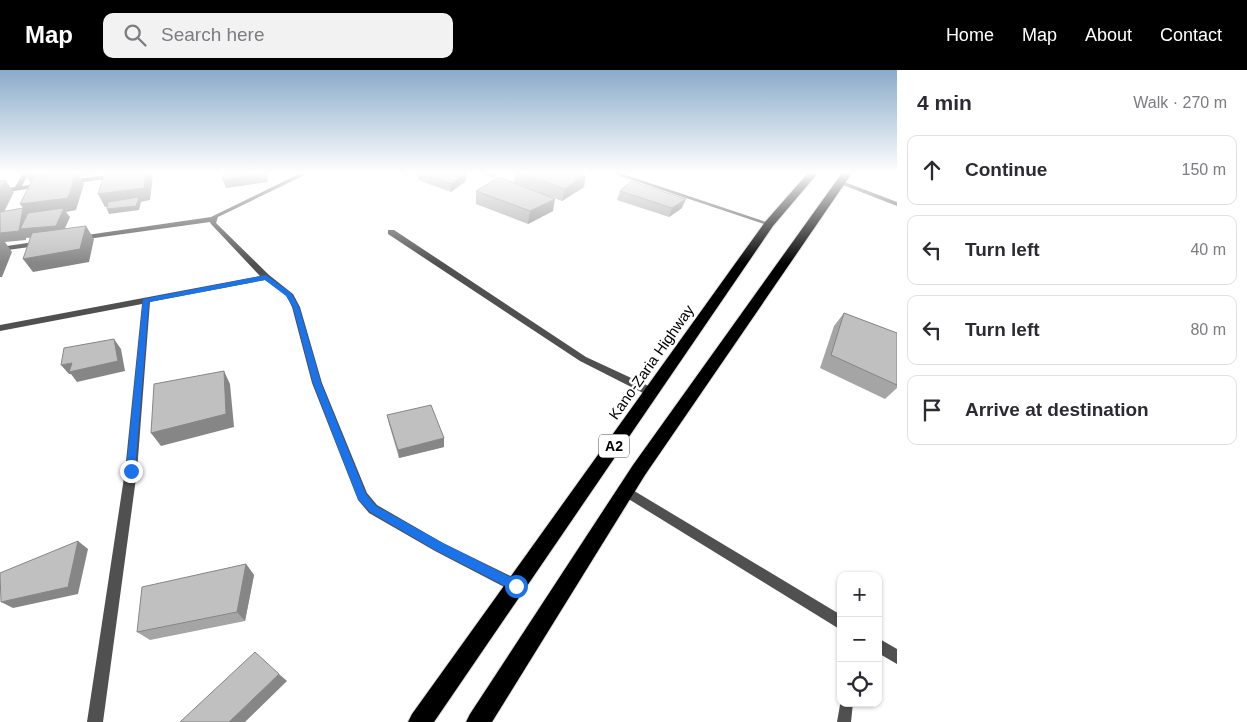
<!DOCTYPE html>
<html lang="en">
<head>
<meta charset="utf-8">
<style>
	:root { --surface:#fff; --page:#f2f2f3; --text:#2b2b33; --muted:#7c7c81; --line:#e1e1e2; --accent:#000 }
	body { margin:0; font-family:Helvetica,sans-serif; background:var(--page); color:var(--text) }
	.controls { position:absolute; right:15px; bottom:15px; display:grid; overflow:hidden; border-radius:10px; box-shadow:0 1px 4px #0004 }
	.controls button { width:45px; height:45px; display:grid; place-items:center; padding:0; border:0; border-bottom:1px solid var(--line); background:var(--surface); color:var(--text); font:25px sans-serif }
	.stop { position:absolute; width:15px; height:15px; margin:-11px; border:4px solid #1a73e8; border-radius:50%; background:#fff }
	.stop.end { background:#1a73e8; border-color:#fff; box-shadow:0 1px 5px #0008 }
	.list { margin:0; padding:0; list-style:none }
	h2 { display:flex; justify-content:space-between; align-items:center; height:65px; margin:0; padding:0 20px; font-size:21px }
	h2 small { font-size:16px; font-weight:400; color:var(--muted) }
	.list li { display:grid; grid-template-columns:32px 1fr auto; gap:15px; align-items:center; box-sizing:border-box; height:70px; margin:0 10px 10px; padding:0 10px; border:1px solid var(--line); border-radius:10px }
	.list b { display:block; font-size:19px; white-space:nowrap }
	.list em { font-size:16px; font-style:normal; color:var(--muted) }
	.icon { flex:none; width:28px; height:28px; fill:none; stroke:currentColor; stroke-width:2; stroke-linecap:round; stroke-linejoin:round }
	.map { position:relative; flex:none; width:897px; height:652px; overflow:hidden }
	header { display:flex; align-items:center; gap:30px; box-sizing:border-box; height:70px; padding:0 25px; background:var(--accent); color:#fff }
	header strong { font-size:24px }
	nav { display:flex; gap:28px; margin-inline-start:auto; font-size:18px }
	.search { width:350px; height:45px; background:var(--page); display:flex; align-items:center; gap:12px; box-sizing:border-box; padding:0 18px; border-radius:10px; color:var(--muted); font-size:19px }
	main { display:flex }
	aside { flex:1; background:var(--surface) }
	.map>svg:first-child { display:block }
</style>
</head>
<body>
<header>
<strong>Map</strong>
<div class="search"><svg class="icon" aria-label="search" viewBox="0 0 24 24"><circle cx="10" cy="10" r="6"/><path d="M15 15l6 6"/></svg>Search here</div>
<nav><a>Home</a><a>Map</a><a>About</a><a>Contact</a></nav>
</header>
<main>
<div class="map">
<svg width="897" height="652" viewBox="0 0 897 652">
	<rect width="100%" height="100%" fill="#fff"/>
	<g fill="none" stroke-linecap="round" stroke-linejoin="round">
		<g stroke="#dbdbdb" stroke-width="2">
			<g id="highway">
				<polygon points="808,103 818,103 773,156 434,652 408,652 412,644 765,152"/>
				<polygon points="842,103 852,103 645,405 492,652 466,652 470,644 633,395"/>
			</g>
		</g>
		<polygon fill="#505050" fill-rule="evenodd" points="841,629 841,633 853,633 851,652 837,652"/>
		<g fill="#505050" fill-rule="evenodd">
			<polygon points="23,103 29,103 22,116 41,113 44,115 41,117 0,123 0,119 15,117"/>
			<polygon points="122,103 139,103 136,105 68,114 65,112 68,110"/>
			<polygon points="301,103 309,103 218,147 216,153 269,205 293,224 300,237 322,313 367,423 377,435 443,473 521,511 523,516 521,521 516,523 435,481 369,443 358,430 312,313 292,237 286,225 265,210 150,232 137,401 103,652 87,652 125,401 142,234 0,261 0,255 260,206 211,154 210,152 80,170 76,168 80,166 211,147"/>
			<polygon points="611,103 620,103 772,154 767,155"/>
			<polygon points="838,111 842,111 897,132 897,136 838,113"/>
			<polygon points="388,160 394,160 586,287 655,319 656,322 655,325 647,325 580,291 388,164"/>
			<polygon points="41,171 45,173 44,175 0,181 0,177"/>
			<polygon points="626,416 841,545 841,560 622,425 620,421 622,417"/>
			<polygon points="878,568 897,579 897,594 878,583"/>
		</g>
		<use href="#highway" fill="#000" fill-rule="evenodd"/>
	</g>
	<g fill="#a5a5a5">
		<polygon points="400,103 412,103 406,106"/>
		<polygon points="417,103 466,103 466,111 451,122 418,110"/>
		<polygon points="480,103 499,103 492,108"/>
		<polygon points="515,103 582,103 586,104 584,117 562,131 549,126 553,141 528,154 476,134 476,121 514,112"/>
		<polygon points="620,121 682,138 669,147 617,130"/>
		<polygon points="844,243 897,263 897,318 885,329 820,298 834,256"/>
		<polygon points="387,345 444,377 399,388 389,354"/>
		<polygon points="246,494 254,505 245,551 150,570 137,562"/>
	</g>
	<g fill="#868686">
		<polygon points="41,103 101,103 79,106 84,114 76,140 66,142 70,147 62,165 26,168 26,170 5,172 12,182 2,207 0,207 0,163 23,138 20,134 32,114 26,105"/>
		<polygon points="146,103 152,103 153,106 150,130 141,132 139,140 109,144 107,139 137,132 105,137 98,124"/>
		<polygon points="266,103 268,112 226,118 223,110"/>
		<polygon points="406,103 412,103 406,106"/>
		<polygon points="466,103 466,111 451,122 451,114"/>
		<polygon points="492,103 499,103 492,108"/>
		<polygon points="586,104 584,117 562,131 565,119"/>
		<polygon points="5,110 14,122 0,150 0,120"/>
		<polygon points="555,129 553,141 528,154 530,141"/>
		<polygon points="686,129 682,138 669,147 672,138"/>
		<polygon points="86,156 94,169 89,192 33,202 23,189"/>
		<polygon points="114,269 121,279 125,301 77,312 71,304 69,304 61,295 72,293"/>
		<polygon points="224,301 230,314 234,357 161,376 151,363"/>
		<polygon points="444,368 444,377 399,388 398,380"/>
		<polygon points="78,471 88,479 78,524 13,538 1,532"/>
		<polygon points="246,494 254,505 245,551 237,542"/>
		<polygon points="279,604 287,611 245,652 229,652"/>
	</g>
	<g fill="#c0c0c0" stroke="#868686">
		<polygon points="27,103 41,103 26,105"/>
		<polygon points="69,103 76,103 68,128 20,134 34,107"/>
		<polygon points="105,103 146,103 144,118 98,124"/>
		<polygon points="222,103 266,103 223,110"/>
		<polygon points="422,103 466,103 451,114"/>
		<polygon points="521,103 582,103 586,104 565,119"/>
		<polygon points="499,107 555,129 530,141 476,121"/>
		<polygon points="5,110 0,120 0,111"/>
		<polygon points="631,111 686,129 672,138 620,121"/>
		<polygon points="139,127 136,136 107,139 108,132"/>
		<polygon points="23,138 19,161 0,163 0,142"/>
		<polygon points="64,138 56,156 20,159 28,143"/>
		<polygon points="86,156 80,179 23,189 32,163"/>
		<polygon points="844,243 897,263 897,315 831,285"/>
		<polygon points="114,269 118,291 69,302 72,293 61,295 64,278"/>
		<polygon points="224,301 226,344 151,363 154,314"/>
		<polygon points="431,335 444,368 398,380 387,345"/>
		<polygon points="78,471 68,517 1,532 0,503"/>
		<polygon points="246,494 237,542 137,562 142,517"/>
		<polygon points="255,582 279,604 229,652 180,652"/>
	</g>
	<linearGradient id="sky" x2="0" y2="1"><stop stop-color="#8aabca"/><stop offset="0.53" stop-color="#fff"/><stop offset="1" stop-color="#fff" stop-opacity="0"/></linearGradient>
	<rect width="897" height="194" fill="url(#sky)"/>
	<polygon fill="#1a73e8" points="266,205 291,223 299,237 321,313 366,424 376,436 443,473 520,512 522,516 520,520 516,522 513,520 435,480 370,442 358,429 313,313 293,237 286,226 265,210 149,232 135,401 131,405 128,404 126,401 143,229"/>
	<g text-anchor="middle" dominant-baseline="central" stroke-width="5" stroke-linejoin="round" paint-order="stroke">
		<rect fill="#fff" stroke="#4c4c4c" stroke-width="1" x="599" y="364.5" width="30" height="23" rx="4"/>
		<g font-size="14" font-weight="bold" fill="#000">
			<text x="614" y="376">A2</text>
		</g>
		<g font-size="15" fill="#000" stroke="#fff">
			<text transform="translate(651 292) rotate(-55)">Kano-Zaria Highway</text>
		</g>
	</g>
</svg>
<div class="controls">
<button>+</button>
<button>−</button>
<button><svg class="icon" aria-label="locate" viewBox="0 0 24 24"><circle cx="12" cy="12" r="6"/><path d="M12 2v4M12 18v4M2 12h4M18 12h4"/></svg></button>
</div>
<div class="stop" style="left:516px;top:516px"></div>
<div class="stop end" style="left:131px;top:401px"></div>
</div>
<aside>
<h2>4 min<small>Walk · 270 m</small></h2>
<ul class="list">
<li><svg class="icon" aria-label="ahead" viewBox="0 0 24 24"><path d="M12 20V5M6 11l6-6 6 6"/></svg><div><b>Continue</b></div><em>150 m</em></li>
<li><svg class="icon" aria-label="left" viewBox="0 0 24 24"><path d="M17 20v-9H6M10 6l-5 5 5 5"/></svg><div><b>Turn left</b></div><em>40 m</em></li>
<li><svg class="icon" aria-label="left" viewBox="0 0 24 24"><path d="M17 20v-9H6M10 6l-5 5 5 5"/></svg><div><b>Turn left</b></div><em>80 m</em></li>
<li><svg class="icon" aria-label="arrive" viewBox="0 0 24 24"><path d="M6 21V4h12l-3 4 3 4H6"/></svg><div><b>Arrive at destination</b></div></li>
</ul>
</aside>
</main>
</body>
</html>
